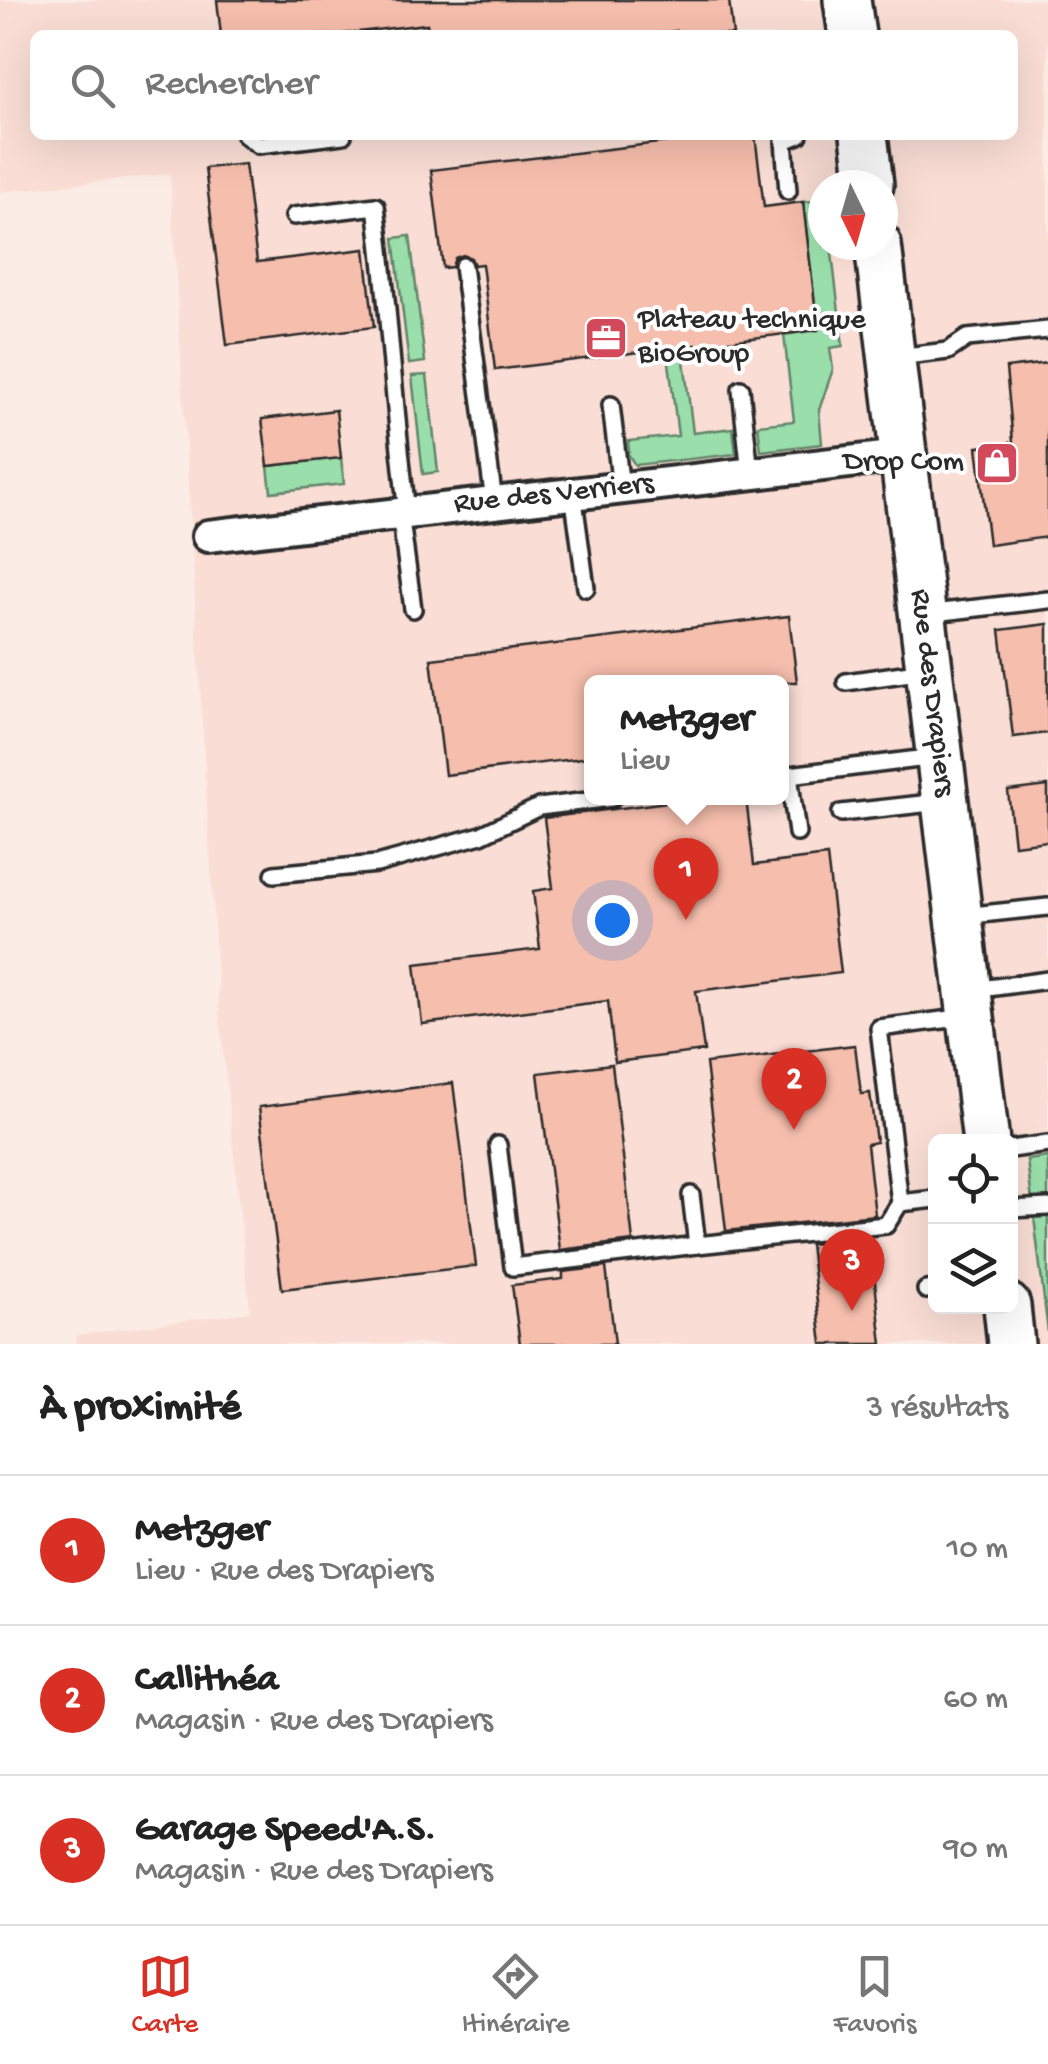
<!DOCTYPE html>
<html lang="fr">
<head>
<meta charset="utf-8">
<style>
	:root { --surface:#fff; --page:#f2f2f2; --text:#222; --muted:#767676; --line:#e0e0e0; --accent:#d93025 }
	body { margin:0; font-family:"Gochi Hand",sans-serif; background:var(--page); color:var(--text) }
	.controls { position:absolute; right:30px; bottom:30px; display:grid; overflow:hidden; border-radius:15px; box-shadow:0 10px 40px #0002 }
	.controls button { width:90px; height:90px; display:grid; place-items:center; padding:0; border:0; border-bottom:2px solid var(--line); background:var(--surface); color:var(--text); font:50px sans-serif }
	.compass { position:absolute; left:808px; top:170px; width:90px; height:90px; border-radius:50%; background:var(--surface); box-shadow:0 10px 40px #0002; rotate:175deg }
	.you { position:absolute; left:612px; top:920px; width:35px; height:35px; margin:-25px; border:8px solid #fff; border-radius:50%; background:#1a73e8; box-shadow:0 0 0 15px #1a73e833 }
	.badge { display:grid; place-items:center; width:65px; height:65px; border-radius:50%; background:var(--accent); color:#fff; font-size:32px; font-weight:700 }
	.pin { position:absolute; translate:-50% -82px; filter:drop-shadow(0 2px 5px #0008) }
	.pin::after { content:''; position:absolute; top:52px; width:35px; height:30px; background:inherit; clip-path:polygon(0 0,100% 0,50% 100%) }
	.popup { position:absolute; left:584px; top:675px; width:205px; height:130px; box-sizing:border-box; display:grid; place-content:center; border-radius:15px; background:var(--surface); filter:drop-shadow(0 2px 8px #0005); font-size:32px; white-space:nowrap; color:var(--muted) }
	.popup b { font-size:38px; color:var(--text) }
	.popup::after { content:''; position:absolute; left:50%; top:100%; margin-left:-20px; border:20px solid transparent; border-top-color:var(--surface) }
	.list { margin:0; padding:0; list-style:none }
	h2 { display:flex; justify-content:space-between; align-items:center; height:130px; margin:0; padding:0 40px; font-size:42px }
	h2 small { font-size:32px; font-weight:400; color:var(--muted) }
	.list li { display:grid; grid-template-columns:65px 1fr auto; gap:30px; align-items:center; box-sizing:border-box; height:150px; padding:0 40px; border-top:2px solid var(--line) }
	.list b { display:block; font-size:38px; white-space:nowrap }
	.list p { margin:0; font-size:32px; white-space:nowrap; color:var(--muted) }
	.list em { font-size:32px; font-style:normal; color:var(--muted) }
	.icon { flex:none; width:55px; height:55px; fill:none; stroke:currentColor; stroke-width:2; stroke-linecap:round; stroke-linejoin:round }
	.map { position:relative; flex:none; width:1048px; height:1344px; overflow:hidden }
	.search { position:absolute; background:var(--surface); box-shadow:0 10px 40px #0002; left:30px; right:30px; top:30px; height:110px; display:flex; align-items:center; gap:25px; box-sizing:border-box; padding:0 35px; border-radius:15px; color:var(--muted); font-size:38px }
	.sheet { height:580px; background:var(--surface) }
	nav { display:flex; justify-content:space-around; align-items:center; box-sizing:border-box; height:140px; border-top:2px solid var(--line); background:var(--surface); font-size:28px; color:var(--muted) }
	nav a { display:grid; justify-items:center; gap:5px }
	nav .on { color:var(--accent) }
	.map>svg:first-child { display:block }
</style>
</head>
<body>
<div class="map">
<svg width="1048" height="1344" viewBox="0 0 1048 1344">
	<rect width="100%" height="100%" fill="#fcece6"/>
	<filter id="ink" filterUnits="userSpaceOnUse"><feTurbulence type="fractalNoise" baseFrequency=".01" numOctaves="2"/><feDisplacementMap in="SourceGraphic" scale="20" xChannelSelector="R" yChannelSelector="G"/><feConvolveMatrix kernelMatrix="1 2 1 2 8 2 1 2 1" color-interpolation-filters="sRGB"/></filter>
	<g filter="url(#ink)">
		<path fill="#faded5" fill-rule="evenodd" d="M 0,0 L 1048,0 L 1048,1344 L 76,1344 L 76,1335 L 250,1312 L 219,1011 L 170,174 L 0,192 ZM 35,35 L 1013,35 L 1013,135 L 35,135 ZM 823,185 L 883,185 L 883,245 L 823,245 ZM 591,682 L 781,682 L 781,798 L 591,798 ZM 936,1142 L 1010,1142 L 1010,1306 L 936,1306 Z"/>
		<g fill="#9adfab" stroke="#62856b" stroke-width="2.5">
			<polygon points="823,200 823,245 831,245 843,346 830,348 833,369 819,410 822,444 761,451 758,425 794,421 784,335 818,330 803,202"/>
			<polygon points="410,236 425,362 409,364 394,238"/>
			<polygon points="683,352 693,433 733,428 736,454 635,465 626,451 629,451 628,441 678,436 668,354"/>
			<polygon points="427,375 438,472 423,474 412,376"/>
			<polygon points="341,458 344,484 271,492 268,466"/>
			<polygon points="1048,1157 1048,1332 1027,1160"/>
		</g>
		<g fill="#f6beac" stroke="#2b2b2b" stroke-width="2.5">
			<polygon points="217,0 729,0 733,35 677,35 676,31 645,35 429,35 427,24 333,35 221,35"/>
			<polygon points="726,135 755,135 764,207 803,202 818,330 495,370 482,264 474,265 471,258 463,255 455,258 452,267 443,268 431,170"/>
			<polygon points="245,164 257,262 365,249 374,327 227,345 205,168"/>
			<polygon points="1048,363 1048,537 989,545 977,447 1013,442 1006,368"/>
			<polygon points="336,410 341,458 268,466 262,419"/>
			<polygon points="789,616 797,682 591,682 591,757 445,775 431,659"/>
			<polygon points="1048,624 1048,733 1013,737 1000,630"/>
			<polygon points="1048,786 1048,841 1014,845 1008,791"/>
			<polygon points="698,798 746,798 754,865 827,856 841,973 696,991 704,1051 615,1062 608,1001 422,1024 415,964 540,949 533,891 553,888 544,818"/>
			<polygon points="855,1045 861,1094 870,1093 876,1142 867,1144 875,1215 726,1231 706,1063"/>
			<polygon points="612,1064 633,1241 560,1250 538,1073"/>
			<polygon points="453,1083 476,1266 282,1289 259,1107"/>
			<polygon points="870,1238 882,1344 822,1344 810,1244"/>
			<polygon points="606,1267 615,1344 520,1344 512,1285 563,1279 563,1272"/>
		</g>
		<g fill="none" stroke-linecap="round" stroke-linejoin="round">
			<g stroke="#2b2b2b" stroke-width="22">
				<g id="lane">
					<polyline points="245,135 258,145 343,135"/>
					<polyline points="788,191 784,141 799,135"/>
					<path d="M 294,216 L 376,206 C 389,308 394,410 407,512"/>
					<polyline points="463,266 494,502"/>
					<polyline points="897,357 948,351 967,338 1048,330"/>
					<polyline points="741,389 750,473"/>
					<polyline points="611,405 621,488"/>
					<polyline points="573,493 586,588"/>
					<polyline points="400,513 413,609"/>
					<polyline points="924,614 1048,600"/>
					<polyline points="846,682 924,671"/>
					<polyline points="789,775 797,833"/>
					<polyline points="781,776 935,757"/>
					<polyline points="841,813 940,802"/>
					<polyline points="274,874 377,864 481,835 539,807 612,798"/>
					<polyline points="963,916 1048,907"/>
					<polyline points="973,990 1048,980"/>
					<polyline points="498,1145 513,1267 697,1245"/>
					<polyline points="1010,1149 1048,1144"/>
					<polyline points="691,1195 697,1245 886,1225 900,1203"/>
					<polyline points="936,1199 900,1203 879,1028 967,1017"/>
					<polyline points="1010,1209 1048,1207"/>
					<polyline points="926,1290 936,1289"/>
				</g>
			</g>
			<g stroke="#2b2b2b" stroke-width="38">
				<polyline id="street" points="208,536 901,456"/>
			</g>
			<g stroke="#2b2b2b" stroke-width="52">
				<g id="secondary">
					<polyline points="847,0 852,35"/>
					<polyline points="864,135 870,185"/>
					<polyline points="878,245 986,1142"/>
					<polyline points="1007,1306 1011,1344"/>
				</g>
			</g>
			<use href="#lane" stroke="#fff" stroke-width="15"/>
			<use href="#street" stroke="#fff" stroke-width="30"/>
			<use href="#secondary" stroke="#fff" stroke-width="45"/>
		</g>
	</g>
	<defs>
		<g id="office-square" transform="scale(2.25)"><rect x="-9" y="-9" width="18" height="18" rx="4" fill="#d1495b" stroke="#fff"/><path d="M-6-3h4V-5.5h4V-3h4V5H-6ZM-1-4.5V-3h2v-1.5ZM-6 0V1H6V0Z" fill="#fff"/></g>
		<g id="shop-square" transform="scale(2.25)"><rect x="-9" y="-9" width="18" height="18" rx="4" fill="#d1495b" stroke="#fff"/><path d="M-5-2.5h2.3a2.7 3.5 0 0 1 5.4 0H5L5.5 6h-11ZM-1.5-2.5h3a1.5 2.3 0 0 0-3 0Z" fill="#fff"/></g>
	</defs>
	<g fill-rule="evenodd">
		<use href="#office-square" x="606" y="338"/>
		<use href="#shop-square" x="997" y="463"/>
	</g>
	<g text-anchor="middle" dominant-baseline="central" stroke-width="8" stroke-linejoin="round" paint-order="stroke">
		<g font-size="30" fill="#2b2b2b" stroke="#fff" text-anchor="start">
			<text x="638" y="321">Plateau technique<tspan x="638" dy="34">BioGroup</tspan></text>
			<text x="964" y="463" text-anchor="end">Drop Com</text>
		</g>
		<g font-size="30" fill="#2b2b2b" stroke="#fff">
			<text transform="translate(554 495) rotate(-6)">Rue des Verriers</text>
			<text transform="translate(931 693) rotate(83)">Rue des Drapiers</text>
		</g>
	</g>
</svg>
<div class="controls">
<button><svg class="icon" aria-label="locate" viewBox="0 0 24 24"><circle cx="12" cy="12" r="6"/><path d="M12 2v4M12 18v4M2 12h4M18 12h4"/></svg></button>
<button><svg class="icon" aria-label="layers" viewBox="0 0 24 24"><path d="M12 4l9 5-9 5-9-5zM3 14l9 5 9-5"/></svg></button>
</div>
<svg class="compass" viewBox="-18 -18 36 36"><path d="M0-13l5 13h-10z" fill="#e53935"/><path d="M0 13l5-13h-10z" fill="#767676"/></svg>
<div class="you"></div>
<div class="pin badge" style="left:686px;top:920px">1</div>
<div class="popup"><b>Metzger</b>Lieu</div>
<div class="pin badge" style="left:794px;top:1130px">2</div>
<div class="pin badge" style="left:852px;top:1311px">3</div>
<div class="search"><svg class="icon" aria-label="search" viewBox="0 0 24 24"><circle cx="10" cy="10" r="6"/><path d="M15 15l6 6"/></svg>Rechercher</div>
</div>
<section class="sheet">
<h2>À proximité<small>3 résultats</small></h2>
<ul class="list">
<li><span class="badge">1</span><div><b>Metzger</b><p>Lieu · Rue des Drapiers</p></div><em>10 m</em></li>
<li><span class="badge">2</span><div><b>Callithéa</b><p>Magasin · Rue des Drapiers</p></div><em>60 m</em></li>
<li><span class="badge">3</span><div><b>Garage Speed'A.S.</b><p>Magasin · Rue des Drapiers</p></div><em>90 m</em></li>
</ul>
</section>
<nav>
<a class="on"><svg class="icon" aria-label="map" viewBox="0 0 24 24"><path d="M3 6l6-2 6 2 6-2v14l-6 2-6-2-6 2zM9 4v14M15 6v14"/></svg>Carte</a>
<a><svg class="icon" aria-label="directions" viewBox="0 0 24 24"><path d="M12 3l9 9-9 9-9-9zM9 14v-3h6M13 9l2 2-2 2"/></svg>Itinéraire</a>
<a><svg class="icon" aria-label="saved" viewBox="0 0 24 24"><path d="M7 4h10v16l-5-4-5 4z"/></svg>Favoris</a>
</nav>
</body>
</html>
